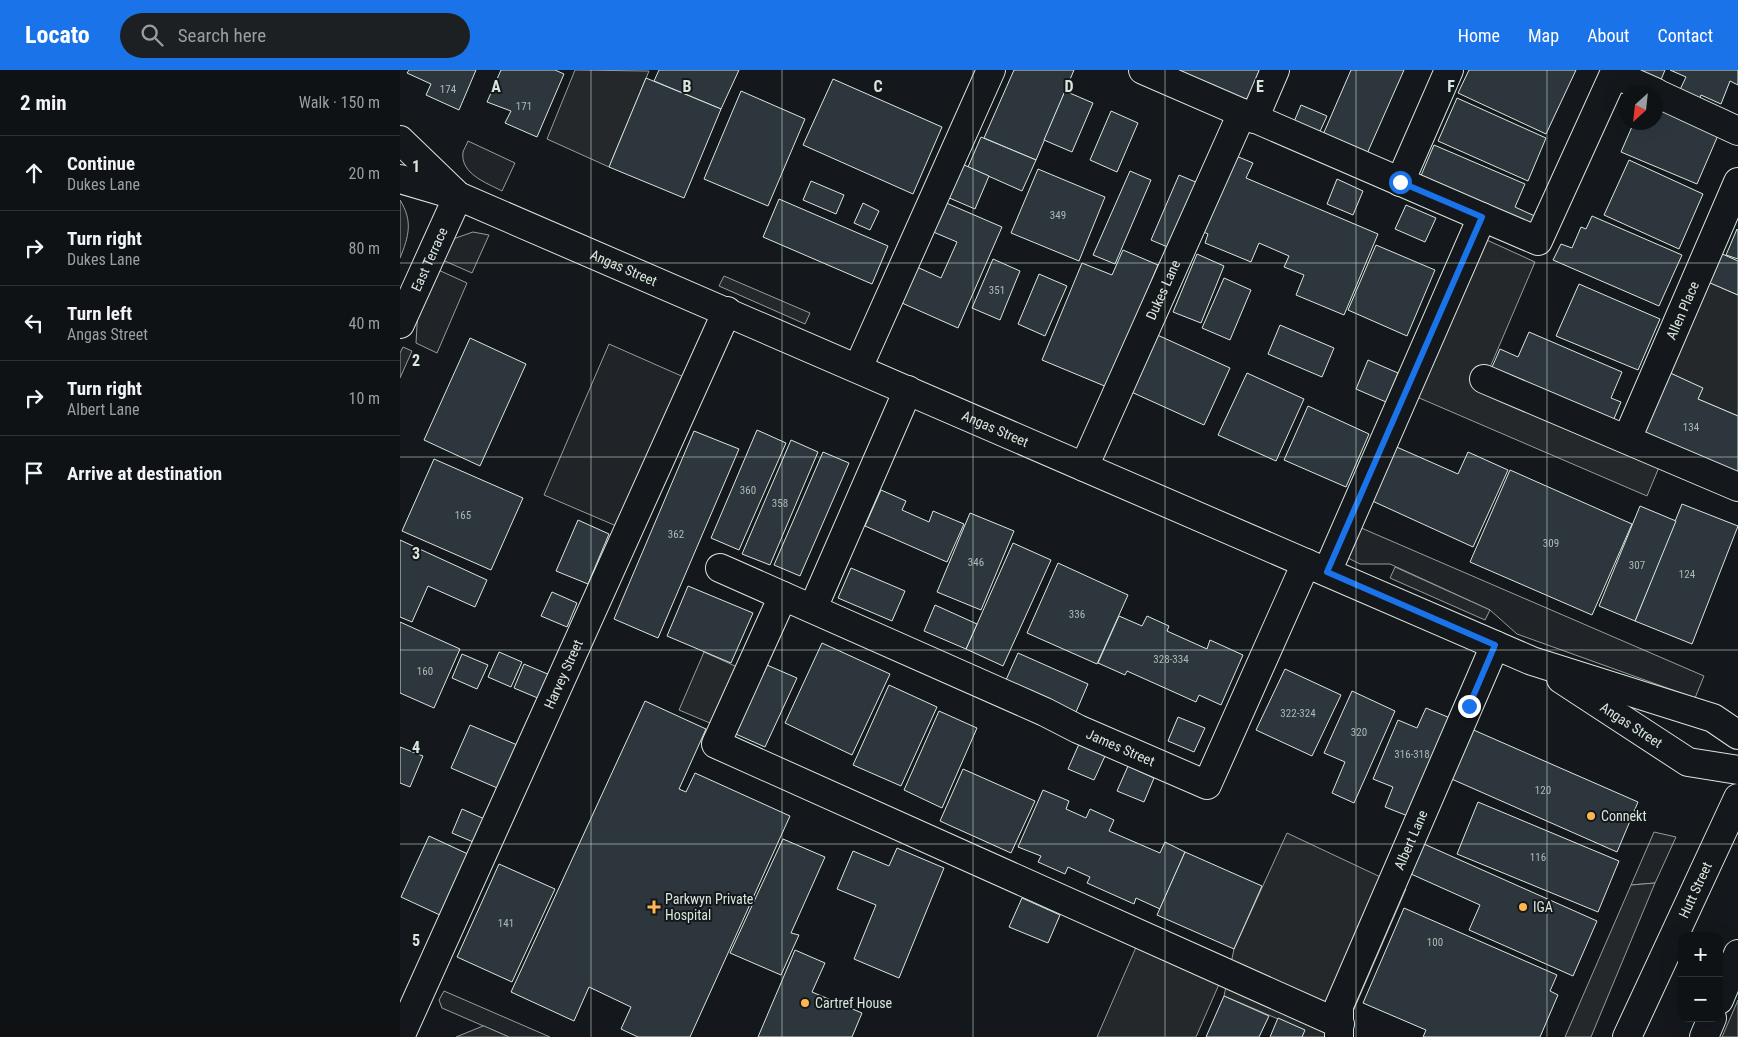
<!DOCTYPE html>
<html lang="en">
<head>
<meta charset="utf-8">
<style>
	:root { --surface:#0f1215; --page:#1d2022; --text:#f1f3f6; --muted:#9b9ea0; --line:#2f3234; --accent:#1a73e8 }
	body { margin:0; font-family:"Roboto Condensed",sans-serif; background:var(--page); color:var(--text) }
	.controls { position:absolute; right:15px; bottom:15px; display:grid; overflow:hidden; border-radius:10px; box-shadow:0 5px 20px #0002 }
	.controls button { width:45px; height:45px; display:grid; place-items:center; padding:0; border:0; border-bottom:1px solid var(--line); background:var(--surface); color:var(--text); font:25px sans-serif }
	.compass { position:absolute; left:1218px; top:15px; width:45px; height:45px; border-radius:50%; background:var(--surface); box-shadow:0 5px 20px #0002; rotate:207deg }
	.stop { position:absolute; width:15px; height:15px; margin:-11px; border:4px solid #1a73e8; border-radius:50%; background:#fff }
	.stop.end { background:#1a73e8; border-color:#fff; box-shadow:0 1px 5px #0008 }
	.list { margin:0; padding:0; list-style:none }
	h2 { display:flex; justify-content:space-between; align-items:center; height:65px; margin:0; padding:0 20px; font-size:21px }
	h2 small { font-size:16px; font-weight:400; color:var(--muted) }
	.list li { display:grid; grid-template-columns:32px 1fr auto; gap:15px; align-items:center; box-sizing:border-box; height:75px; padding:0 20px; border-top:1px solid var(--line) }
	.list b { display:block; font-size:19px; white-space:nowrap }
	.list p { margin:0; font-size:16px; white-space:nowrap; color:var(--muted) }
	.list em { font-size:16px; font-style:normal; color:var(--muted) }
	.icon { flex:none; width:28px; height:28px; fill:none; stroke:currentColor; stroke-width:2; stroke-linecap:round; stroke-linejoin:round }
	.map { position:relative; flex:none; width:1338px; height:967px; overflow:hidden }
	header { display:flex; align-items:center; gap:30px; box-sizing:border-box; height:70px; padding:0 25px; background:var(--accent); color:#fff }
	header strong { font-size:24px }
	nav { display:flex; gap:28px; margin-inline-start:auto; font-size:18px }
	.search { width:350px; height:45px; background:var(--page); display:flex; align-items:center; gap:12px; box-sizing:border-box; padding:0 18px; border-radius:28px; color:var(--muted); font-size:19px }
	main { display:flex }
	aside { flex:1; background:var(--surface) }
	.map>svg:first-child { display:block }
</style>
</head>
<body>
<header>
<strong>Locato</strong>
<div class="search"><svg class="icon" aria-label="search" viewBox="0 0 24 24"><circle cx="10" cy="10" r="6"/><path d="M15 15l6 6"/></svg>Search here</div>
<nav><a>Home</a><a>Map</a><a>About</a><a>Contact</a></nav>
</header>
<main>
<aside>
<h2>2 min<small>Walk · 150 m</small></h2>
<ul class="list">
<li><svg class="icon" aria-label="ahead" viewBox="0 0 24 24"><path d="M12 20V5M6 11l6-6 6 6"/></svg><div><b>Continue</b><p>Dukes Lane</p></div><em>20 m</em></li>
<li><svg class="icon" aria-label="right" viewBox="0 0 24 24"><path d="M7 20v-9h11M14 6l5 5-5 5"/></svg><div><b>Turn right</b><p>Dukes Lane</p></div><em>80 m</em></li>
<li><svg class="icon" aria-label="left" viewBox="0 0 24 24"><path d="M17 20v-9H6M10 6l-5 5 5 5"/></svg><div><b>Turn left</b><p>Angas Street</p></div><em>40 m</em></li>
<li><svg class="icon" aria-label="right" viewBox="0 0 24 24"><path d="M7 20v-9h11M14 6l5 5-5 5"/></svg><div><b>Turn right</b><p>Albert Lane</p></div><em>10 m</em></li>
<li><svg class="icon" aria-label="arrive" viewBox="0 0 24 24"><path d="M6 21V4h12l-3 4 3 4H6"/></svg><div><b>Arrive at destination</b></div></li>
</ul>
</aside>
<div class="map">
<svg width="1338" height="967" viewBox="0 0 1338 967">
	<rect width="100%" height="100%" fill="#14181c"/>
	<g fill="#202428" stroke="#939e99">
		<path d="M 68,71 L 115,93 L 102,121 C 87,113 60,104 63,82 C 64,79 67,74 68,71 Z"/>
		<path d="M 0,130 C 13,151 9,166 0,188 Z"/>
		<polygon points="73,162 89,165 72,203 38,188 53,169"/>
		<polygon points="34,198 67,213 37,283 16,273 18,238"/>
		<polygon points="209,274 286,308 221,458 144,425"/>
		<polygon points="952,454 1304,606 1295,628 1117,564 1090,540 990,494 960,494 946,487"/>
		<polygon points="1254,762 1276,767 1255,813 1231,815"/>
		<polygon points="44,921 150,967 109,967 42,938 39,930"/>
	</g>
	<g fill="#24282b" stroke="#939e99">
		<polygon points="175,0 249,1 209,97 147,69"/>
		<polygon points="1078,166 1135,192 1085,309 1262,390 1247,426 1010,324"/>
		<polygon points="324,206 410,243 405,254 319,216"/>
		<polygon points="1308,212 1338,225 1338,346 1298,329 1302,318 1268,302"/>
		<polygon points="3,277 12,281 0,308 0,283"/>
		<polygon points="995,497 1090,540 1085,550 990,508"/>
		<polygon points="304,582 355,605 329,661 279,640"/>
		<polygon points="887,763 1006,819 942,967 902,967 904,960 824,926 834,879"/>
		<polygon points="1255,813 1191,967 1165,967 1231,815"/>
		<polygon points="737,875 820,912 796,967 697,967"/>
		<polygon points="1338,930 1338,967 1322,967"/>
		<polygon points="84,956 109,967 56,967 83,956"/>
	</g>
	<g fill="#2c363c" stroke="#d8e6dc">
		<polygon points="9,0 76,0 59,40 26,25 31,14 7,3"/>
		<polygon points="101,0 155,0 164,4 137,67 105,53 111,41 87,32"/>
		<polygon points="259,0 339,0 321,39 254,11"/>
		<polygon points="614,0 674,0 636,90 584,68"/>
		<polygon points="775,0 865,0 845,44"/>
		<polygon points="951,0 1004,0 966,86 922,67"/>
		<polygon points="1069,0 1176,0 1146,64 1058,23"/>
		<polygon points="1240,0 1265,0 1258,17 1237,8"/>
		<polygon points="1270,0 1338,0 1338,15 1330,11 1321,34 1301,25 1297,35 1277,26 1286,7"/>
		<polygon points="246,8 321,39 284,128 209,97"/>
		<polygon points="433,9 542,57 513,124 403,75"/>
		<polygon points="341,21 405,49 368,136 304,109"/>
		<polygon points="665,21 693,33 672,82 644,70"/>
		<polygon points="1057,28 1146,68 1128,111 1038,71"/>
		<polygon points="901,35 927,46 916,70 891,59"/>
		<polygon points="1256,36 1319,63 1297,114 1221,82 1234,52 1256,52"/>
		<polygon points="711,41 738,53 717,102 690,90"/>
		<polygon points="581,67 636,90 622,121 568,97"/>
		<polygon points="1034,75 1125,114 1115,137 1137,147 1131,163 1017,115"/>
		<polygon points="829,83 853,93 846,108 978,164 944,245 896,225 904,205 884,197 889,186 859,173 851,192 805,173 808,164 797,159"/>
		<polygon points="1229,90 1303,124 1279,179 1204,145"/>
		<polygon points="562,94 589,106 575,139 547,127"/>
		<polygon points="638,99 705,127 679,191 611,163"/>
		<polygon points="730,101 751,110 715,194 693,185"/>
		<polygon points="779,105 798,113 770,178 751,170"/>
		<polygon points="937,109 963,121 953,145 927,134"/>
		<polygon points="411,111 444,125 436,144 403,130"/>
		<polygon points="379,129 488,176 472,214 363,167"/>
		<polygon points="544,132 602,157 558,258 502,233 517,197 541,208 557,172 531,161"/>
		<polygon points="463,133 479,141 470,160 454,153"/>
		<polygon points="1006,135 1036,148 1025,172 995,159"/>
		<polygon points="1192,146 1282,185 1259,236 1153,190 1161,174 1172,178 1181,157 1186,159"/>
		<polygon points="1337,159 1338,160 1338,189 1326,185"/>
		<polygon points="976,175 1035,200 1007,266 948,240"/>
		<polygon points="723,180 758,195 707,317 642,290 682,193 712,205"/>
		<polygon points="1320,183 1338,191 1338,225 1308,212"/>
		<polygon points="797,184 824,196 801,253 773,242"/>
		<polygon points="593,189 620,201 600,250 572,238"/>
		<polygon points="639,204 667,216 645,266 618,254"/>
		<polygon points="824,208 851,220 830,270 802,258"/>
		<polygon points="1179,214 1260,249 1238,300 1156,266"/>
		<polygon points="880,255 934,278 922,307 868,284"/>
		<polygon points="1129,262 1222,302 1211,328 1221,332 1211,356 1089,304 1100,279 1118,287"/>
		<polygon points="753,263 830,298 804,355 727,320"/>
		<polygon points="70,268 126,294 80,396 24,370"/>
		<polygon points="968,290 998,303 986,332 956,319"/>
		<polygon points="1268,302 1303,318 1298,329 1338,346 1338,412 1240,368"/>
		<polygon points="847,303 904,329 876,391 818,365"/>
		<polygon points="908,336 969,364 946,417 884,390"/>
		<polygon points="357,360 386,373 339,480 311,468"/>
		<polygon points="294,361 339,379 258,568 214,549"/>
		<polygon points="391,370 418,382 370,495 342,484"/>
		<polygon points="992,375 1058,404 1068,382 1108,400 1073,477 968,429"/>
		<polygon points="423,382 449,393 400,506 374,495"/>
		<polygon points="34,389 123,428 91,500 2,461"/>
		<polygon points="1110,400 1232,454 1192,545 1070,492"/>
		<polygon points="481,420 506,431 502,440 529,452 533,441 564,454 547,492 465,456"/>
		<polygon points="1282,434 1338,456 1292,574 1235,551"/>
		<polygon points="1240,436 1276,451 1235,551 1199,536"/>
		<polygon points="570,443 614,461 581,540 537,522"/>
		<polygon points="178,450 209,464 188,514 156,501"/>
		<polygon points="0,470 87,510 75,537 28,516 12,552 0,547"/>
		<polygon points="613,473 651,490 603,596 566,579"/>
		<polygon points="658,493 728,525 697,594 627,563"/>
		<polygon points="451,498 505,521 492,551 438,528"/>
		<polygon points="288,516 353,543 331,593 267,566"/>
		<polygon points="152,522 177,533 167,557 141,546"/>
		<polygon points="535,535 577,554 566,579 524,561"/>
		<polygon points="719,546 742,556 747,546 769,556 767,561 807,579 810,570 843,585 821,635 799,625 796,632 727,601 725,605 698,593"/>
		<polygon points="0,552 60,579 34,638 0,623"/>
		<polygon points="422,573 490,604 452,685 385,653"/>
		<polygon points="99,582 122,592 111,617 88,607"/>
		<polygon points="618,583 688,614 676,642 606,610"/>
		<polygon points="62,584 88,595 77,619 52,608"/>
		<polygon points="360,592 397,608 365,677 329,661"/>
		<polygon points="124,594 150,605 140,629 114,618"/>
		<polygon points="885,599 941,625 912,686 856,660"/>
		<polygon points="489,615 537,637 501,716 453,695"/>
		<polygon points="952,621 995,641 954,733 932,723 945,692 924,683"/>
		<polygon points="245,631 306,659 279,719 286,722 295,703 390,746 290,967 238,967 221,959 231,937 189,917 174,951 111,922"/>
		<polygon points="1026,638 1055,650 1013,748 985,737 993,717 973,709 998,650 1017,658"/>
		<polygon points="539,641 577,658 542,738 504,720"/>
		<polygon points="778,647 805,658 794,682 768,671"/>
		<polygon points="70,655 122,677 102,720 51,698"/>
		<polygon points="1069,658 1238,732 1217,782 1047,707"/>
		<polygon points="679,674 705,686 694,710 668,699"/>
		<polygon points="0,677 23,686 10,717 0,713"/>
		<polygon points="728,696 754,708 744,732 717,721"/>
		<polygon points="563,699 635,731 611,783 540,751"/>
		<polygon points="643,720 669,731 666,739 686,748 690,739 714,750 709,761 760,783 765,772 785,782 760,839 736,828 734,834 687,813 690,807 668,797 665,804 638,792 641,786 618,777"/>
		<polygon points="1078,732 1219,791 1198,842 1057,784"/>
		<polygon points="62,739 89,751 78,774 52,763"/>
		<polygon points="29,766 70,785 42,846 1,827"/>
		<polygon points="383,769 425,787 391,863 399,865 381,905 330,883"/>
		<polygon points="1024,774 1197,851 1173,906 1069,860 1080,835 1011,804"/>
		<polygon points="497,778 544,798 499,908 454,889 476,835 437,819 453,781 489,796"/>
		<polygon points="785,782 862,816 834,879 757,845"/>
		<polygon points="99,794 155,819 112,912 57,887"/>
		<polygon points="622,828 660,845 648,873 609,857"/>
		<polygon points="1004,838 1157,905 1150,921 1158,925 1140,967 1023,967 1026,960 963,933"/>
		<polygon points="395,880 425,893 412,922 462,943 452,967 358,967"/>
		<polygon points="824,926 869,946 859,967 806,967"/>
		<polygon points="878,948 905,960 902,967 870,967"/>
	</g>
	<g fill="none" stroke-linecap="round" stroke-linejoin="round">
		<g stroke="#d8e6dc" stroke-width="30">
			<g id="minor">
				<polyline points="743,0 1082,147 927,502"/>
				<polyline points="1256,23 1338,61"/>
				<polyline points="854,49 875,0"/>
				<polyline points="0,70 55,123"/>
				<path id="s1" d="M 0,109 L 58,126 L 1132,591 L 1313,648 L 1338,665"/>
				<polyline points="1000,112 1049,0"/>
				<polyline points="1082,147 1138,171 1214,4 1255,22"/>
				<path id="s2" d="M 0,254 L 58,126"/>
				<polyline points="458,298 591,0"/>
				<polyline points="1084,309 1338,417"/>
				<path id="s3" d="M 1227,369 L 1338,112"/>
				<path id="s4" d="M 684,397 L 842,43"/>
				<path id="s5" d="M 320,498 L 645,642 L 678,659 L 807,715 L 906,493"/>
				<polyline points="383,526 316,674 940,954"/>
				<polyline points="413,538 508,320"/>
				<path id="s6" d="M 1161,609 L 1288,692 L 1338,700"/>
				<path id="s7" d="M 0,967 L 327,241"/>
				<path id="s8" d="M 939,967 L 939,936 L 1095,575"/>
			</g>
		</g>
		<g stroke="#d8e6dc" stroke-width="30">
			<g id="major">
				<polyline points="1319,930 1338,884"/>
				<path id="s9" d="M 1227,967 L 1338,728"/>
				<polyline points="1304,967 1312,948"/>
			</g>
		</g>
		<use href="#minor" stroke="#14181c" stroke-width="28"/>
		<use href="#major" stroke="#14181c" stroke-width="28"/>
	</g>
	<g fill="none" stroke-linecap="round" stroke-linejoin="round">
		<polyline stroke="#1a73e8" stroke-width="6" points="1000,112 1082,147 927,502 1095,575 1069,636"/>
	</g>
	<path fill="none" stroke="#d8e6dc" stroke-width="1" stroke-opacity="0.55" d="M 191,0 L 191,967M 382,0 L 382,967M 573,0 L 573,967M 765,0 L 765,967M 956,0 L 956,967M 1147,0 L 1147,967M 0,193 L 1338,193M 0,387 L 1338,387M 0,580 L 1338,580M 0,774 L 1338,774"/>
	<g fill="#ffb74d" stroke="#14181c" stroke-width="2">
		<circle cx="1191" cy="746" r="5"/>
		<path d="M251.5 829.5h5v5h5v5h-5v5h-5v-5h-5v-5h5z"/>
		<circle cx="1123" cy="837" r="5"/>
		<circle cx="405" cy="933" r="5"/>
	</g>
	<g text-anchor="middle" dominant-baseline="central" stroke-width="4" stroke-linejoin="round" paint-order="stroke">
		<g font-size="11" fill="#adbab4">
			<text x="48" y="19">174</text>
			<text x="124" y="36">171</text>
			<text x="658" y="145">349</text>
			<text x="597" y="220">351</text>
			<text x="1291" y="357">134</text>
			<text x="348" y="420">360</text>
			<text x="380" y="433">358</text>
			<text x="63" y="445">165</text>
			<text x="276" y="464">362</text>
			<text x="1151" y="473">309</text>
			<text x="576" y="492">346</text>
			<text x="1237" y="495">307</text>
			<text x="1287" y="504">124</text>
			<text x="677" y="544">336</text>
			<text x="771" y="589">328-334</text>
			<text x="25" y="601">160</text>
			<text x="898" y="643">322-324</text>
			<text x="959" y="662">320</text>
			<text x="1012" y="684">316-318</text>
			<text x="1143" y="720">120</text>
			<text x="1138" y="787">116</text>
			<text x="106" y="853">141</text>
			<text x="1035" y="872">100</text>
		</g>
		<g font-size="14" fill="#d8e6dc" stroke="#14181c">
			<text stroke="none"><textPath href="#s2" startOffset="71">East Terrace</textPath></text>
			<text stroke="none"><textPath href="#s1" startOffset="241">Angas Street</textPath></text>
			<text stroke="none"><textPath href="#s4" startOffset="194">Dukes Lane</textPath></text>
			<text stroke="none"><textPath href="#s3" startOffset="140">Allen Place</textPath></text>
			<text stroke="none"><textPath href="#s1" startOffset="646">Angas Street</textPath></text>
			<text stroke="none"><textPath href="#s7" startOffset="398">Harvey Street</textPath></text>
			<text stroke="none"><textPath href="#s6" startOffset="84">Angas Street</textPath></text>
			<text stroke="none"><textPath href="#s5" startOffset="439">James Street</textPath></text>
			<text stroke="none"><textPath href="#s8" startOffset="212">Albert Lane</textPath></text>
			<text stroke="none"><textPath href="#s9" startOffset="162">Hutt Street</textPath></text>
		</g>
		<g font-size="14" fill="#d8e6dc" stroke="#14181c" text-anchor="start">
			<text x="1201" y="746">Connekt</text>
			<text x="265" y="829">Parkwyn Private<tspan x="265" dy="16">Hospital</tspan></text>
			<text x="1133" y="837">IGA</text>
			<text x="415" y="933">Cartref House</text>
		</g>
	</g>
	<g font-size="16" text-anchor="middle" font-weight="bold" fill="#d8e6dc" stroke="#14181c" stroke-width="4" stroke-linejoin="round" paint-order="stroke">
		<text x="96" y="22">A</text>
		<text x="287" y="22">B</text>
		<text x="478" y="22">C</text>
		<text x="669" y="22">D</text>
		<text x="860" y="22">E</text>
		<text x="1051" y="22">F</text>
		<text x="16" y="102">1</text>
		<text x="16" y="296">2</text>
		<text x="16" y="489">3</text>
		<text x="16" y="683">4</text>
		<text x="16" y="876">5</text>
	</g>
</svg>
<div class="controls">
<button>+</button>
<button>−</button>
</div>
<svg class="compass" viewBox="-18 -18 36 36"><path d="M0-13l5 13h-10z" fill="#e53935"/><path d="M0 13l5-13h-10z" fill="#9b9ea0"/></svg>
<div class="stop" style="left:1000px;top:112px"></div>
<div class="stop end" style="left:1069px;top:636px"></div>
</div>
</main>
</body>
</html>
